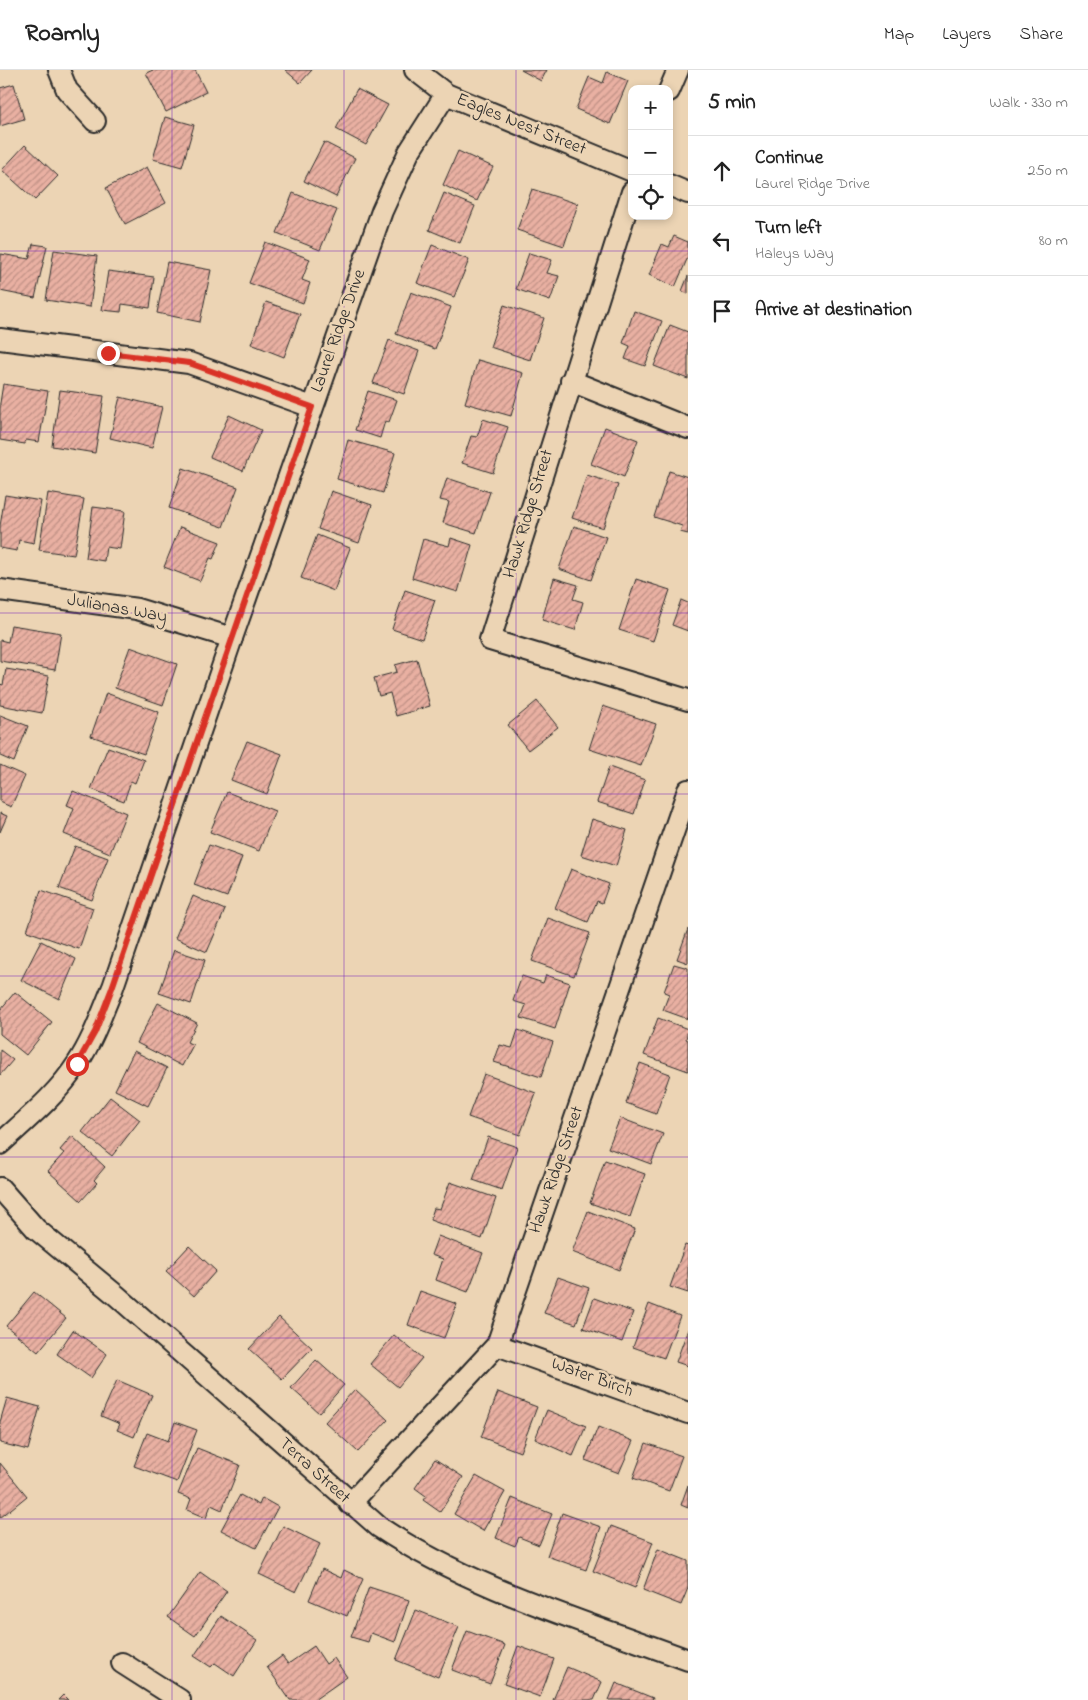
<!DOCTYPE html>
<html lang="en">
<head>
<meta charset="utf-8">
<style>
	:root { --surface:#fff; --page:#f6f6f6; --text:#222; --muted:#767676; --line:#e0e0e0 }
	body { margin:0; font-family:"Indie Flower",sans-serif; background:var(--page); color:var(--text) }
	.controls { position:absolute; right:15px; top:15px; display:grid; overflow:hidden; border-radius:10px; box-shadow:0 2px 8px #0003 }
	.controls button { width:45px; height:45px; display:grid; place-items:center; padding:0; border:0; border-bottom:1px solid var(--line); background:var(--surface); color:var(--text); font:25px sans-serif }
	.stop { position:absolute; width:15px; height:15px; margin:-11px; border:4px solid #d93025; border-radius:50%; background:#fff }
	.stop.end { background:#d93025; border-color:#fff; box-shadow:0 1px 5px #0008 }
	.list { margin:0; padding:0; list-style:none }
	h2 { display:flex; justify-content:space-between; align-items:center; height:65px; margin:0; padding:0 20px; font-size:21px }
	h2 small { font-size:16px; font-weight:400; color:var(--muted) }
	.list li { display:grid; grid-template-columns:32px 1fr auto; gap:15px; align-items:center; box-sizing:border-box; height:70px; padding:0 20px; border-top:1px solid var(--line) }
	.list b { display:block; font-size:19px; white-space:nowrap }
	.list p { margin:0; font-size:16px; white-space:nowrap; color:var(--muted) }
	.list em { font-size:16px; font-style:normal; color:var(--muted) }
	.icon { flex:none; width:28px; height:28px; fill:none; stroke:currentColor; stroke-width:2; stroke-linecap:round; stroke-linejoin:round }
	.map { position:relative; flex:none; width:688px; height:1630px; overflow:hidden }
	header { display:flex; align-items:center; gap:30px; box-sizing:border-box; height:70px; padding:0 25px; background:var(--surface); border-bottom:1px solid var(--line) }
	header strong { font-size:24px }
	nav { display:flex; gap:28px; margin-inline-start:auto; font-size:18px }
	main { display:flex }
	aside { flex:1; background:var(--surface) }
	.map>svg:first-child { display:block }
</style>
</head>
<body>
<header>
<strong>Roamly</strong>
<nav><a>Map</a><a>Layers</a><a>Share</a></nav>
</header>
<main>
<div class="map">
<svg width="688" height="1630" viewBox="0 0 688 1630">
	<defs>
		<pattern id="building-hatch" width="6" height="6" patternUnits="userSpaceOnUse" patternTransform="scale(1.25)"><rect width="6" height="6" fill="#e9b0a2"/><path d="M-1 1l2-2M0 6l6-6M5 7l2-2" fill="none" stroke="#bd8f84"/></pattern>
	</defs>
	<rect width="100%" height="100%" fill="#ecd4b4"/>
	<filter id="ink" filterUnits="userSpaceOnUse"><feTurbulence type="fractalNoise" baseFrequency=".02" numOctaves="2"/><feDisplacementMap in="SourceGraphic" scale="10" xChannelSelector="R" yChannelSelector="G"/><feConvolveMatrix kernelMatrix="1 2 1 2 8 2 1 2 1" color-interpolation-filters="sRGB"/></filter>
	<g filter="url(#ink)">
		<g fill="url(#building-hatch)" stroke="#2b2b2b">
			<polygon points="153,0 195,0 206,22 166,42 146,3"/>
			<polygon points="285,0 312,0 300,13"/>
			<polygon points="521,0 547,0 541,11"/>
			<polygon points="607,2 628,11 610,54 576,39 589,7 603,13"/>
			<polygon points="14,14 24,49 0,56 0,18"/>
			<polygon points="357,19 388,35 366,75 336,59"/>
			<polygon points="165,47 194,55 182,97 153,89"/>
			<polygon points="324,72 355,88 336,127 304,111"/>
			<polygon points="25,75 58,106 35,130 2,100"/>
			<polygon points="458,81 493,97 477,131 443,115"/>
			<polygon points="147,97 166,133 125,154 106,118"/>
			<polygon points="532,119 578,134 564,176 517,160"/>
			<polygon points="293,123 337,140 320,180 277,163"/>
			<polygon points="444,123 475,136 460,173 429,160"/>
			<polygon points="674,166 688,172 688,187 675,217 649,205 662,174 669,177"/>
			<polygon points="265,172 310,189 302,210 310,213 303,233 249,213"/>
			<polygon points="33,174 47,176 35,228 0,221 1,184 29,189"/>
			<polygon points="432,175 469,190 454,227 417,213"/>
			<polygon points="54,180 97,186 90,237 46,230"/>
			<polygon points="529,183 552,190 547,203 559,206 550,231 516,219"/>
			<polygon points="167,192 211,200 200,252 157,243"/>
			<polygon points="108,201 154,207 150,238 122,234 121,242 102,240"/>
			<polygon points="688,206 688,224 682,221"/>
			<polygon points="411,222 451,237 435,279 396,264"/>
			<polygon points="266,232 300,244 284,287 251,274"/>
			<polygon points="504,235 544,248 530,290 490,277"/>
			<polygon points="634,241 662,251 645,296 625,289 630,276 623,273"/>
			<polygon points="670,255 688,262 688,309 654,296"/>
			<polygon points="389,270 419,281 404,324 373,313"/>
			<polygon points="478,290 523,303 511,346 465,333"/>
			<polygon points="3,314 48,321 39,372 26,370 25,374 0,370 0,333"/>
			<polygon points="60,320 104,326 95,383 52,376"/>
			<polygon points="368,321 397,330 389,352 385,351 380,368 355,360"/>
			<polygon points="120,327 162,337 152,378 110,368"/>
			<polygon points="229,345 261,360 243,401 210,387"/>
			<polygon points="483,349 508,357 493,403 462,393 471,366 477,367"/>
			<polygon points="605,357 638,370 624,407 591,394"/>
			<polygon points="348,370 395,383 383,423 337,409"/>
			<polygon points="183,398 238,417 223,457 169,438"/>
			<polygon points="669,401 688,407 688,464 680,462 682,456 654,447"/>
			<polygon points="587,405 618,415 603,458 572,448"/>
			<polygon points="447,408 490,422 476,463 443,453 449,432 440,430"/>
			<polygon points="331,421 372,435 359,473 318,459"/>
			<polygon points="48,423 84,429 74,485 39,480"/>
			<polygon points="5,425 41,431 34,473 19,470 17,481 0,478 0,456"/>
			<polygon points="93,437 125,441 120,479 106,477 104,491 86,488"/>
			<polygon points="574,456 606,467 591,510 559,499"/>
			<polygon points="180,457 220,472 213,489 210,488 200,511 164,497"/>
			<polygon points="317,465 350,478 334,521 301,508"/>
			<polygon points="451,468 472,475 458,522 412,508 423,469 449,476"/>
			<polygon points="554,508 578,515 573,529 583,532 575,560 542,550"/>
			<polygon points="636,509 670,520 653,571 619,560"/>
			<polygon points="405,520 435,530 422,569 392,559"/>
			<polygon points="681,530 688,533 688,561 672,555"/>
			<polygon points="11,555 61,563 55,600 0,591 0,570 8,572"/>
			<polygon points="130,577 177,594 163,635 115,618"/>
			<polygon points="417,589 430,636 396,646 390,623 379,626 374,608 397,602 395,595"/>
			<polygon points="6,599 49,606 42,643 0,635 0,614 3,615"/>
			<polygon points="106,623 159,642 144,684 91,666"/>
			<polygon points="537,631 558,657 528,680 508,655"/>
			<polygon points="603,636 656,654 641,696 589,679"/>
			<polygon points="0,645 28,656 14,692 0,686"/>
			<polygon points="247,671 282,684 267,724 231,710"/>
			<polygon points="108,677 144,690 135,713 131,711 124,731 91,719"/>
			<polygon points="0,695 25,706 11,737 0,732"/>
			<polygon points="609,697 645,710 634,744 597,732"/>
			<polygon points="73,721 126,743 110,783 64,764 74,738 67,735"/>
			<polygon points="227,722 275,741 259,781 210,762"/>
			<polygon points="0,743 7,746 0,762"/>
			<polygon points="592,749 627,760 616,796 581,785"/>
			<polygon points="209,775 242,787 227,827 194,815"/>
			<polygon points="75,776 108,788 92,830 59,818"/>
			<polygon points="571,799 609,814 602,833 597,831 588,852 555,838"/>
			<polygon points="41,820 93,838 79,879 27,861"/>
			<polygon points="193,826 225,840 207,882 175,868"/>
			<polygon points="548,848 590,863 574,906 532,891"/>
			<polygon points="688,859 688,893 677,889"/>
			<polygon points="41,871 76,889 59,929 21,910"/>
			<polygon points="174,880 205,890 191,934 159,923"/>
			<polygon points="674,894 688,898 688,949 663,940 669,924 664,922"/>
			<polygon points="546,905 570,913 555,959 521,948 526,935 513,931 522,906 543,913"/>
			<polygon points="15,922 52,952 26,985 0,964 0,940"/>
			<polygon points="158,933 197,953 187,972 193,975 182,996 137,973"/>
			<polygon points="658,948 688,959 686,969 688,970 688,1001 644,985"/>
			<polygon points="518,960 553,972 541,1007 494,992 500,975 512,978"/>
			<polygon points="0,980 13,990 0,1005"/>
			<polygon points="134,981 167,998 148,1036 115,1020"/>
			<polygon points="640,993 670,1004 656,1044 626,1033"/>
			<polygon points="484,1004 536,1023 520,1065 468,1047"/>
			<polygon points="110,1027 140,1050 112,1086 82,1062"/>
			<polygon points="620,1048 663,1064 651,1094 608,1078"/>
			<polygon points="72,1066 105,1097 94,1110 97,1113 81,1131 48,1101 64,1083 60,1080"/>
			<polygon points="488,1067 517,1077 502,1120 473,1110"/>
			<polygon points="605,1090 645,1104 630,1147 590,1133"/>
			<polygon points="450,1112 496,1128 482,1169 430,1150 434,1138 440,1139"/>
			<polygon points="588,1141 635,1159 619,1200 572,1182"/>
			<polygon points="438,1166 483,1183 468,1222 436,1210 443,1189 431,1185"/>
			<polygon points="685,1175 688,1176 688,1223 670,1217"/>
			<polygon points="189,1176 216,1201 194,1226 166,1201"/>
			<polygon points="558,1207 589,1218 576,1254 544,1243"/>
			<polygon points="420,1221 457,1234 444,1268 408,1255"/>
			<polygon points="34,1222 66,1248 38,1282 6,1256"/>
			<polygon points="594,1228 633,1242 622,1272 583,1258"/>
			<polygon points="649,1234 680,1246 664,1288 633,1277"/>
			<polygon points="279,1247 312,1278 282,1309 249,1279"/>
			<polygon points="688,1259 688,1296 676,1292"/>
			<polygon points="73,1260 107,1284 91,1308 57,1284"/>
			<polygon points="394,1265 422,1288 398,1317 370,1294"/>
			<polygon points="316,1290 344,1315 319,1343 291,1318"/>
			<polygon points="117,1310 152,1325 134,1367 117,1360 120,1354 101,1346"/>
			<polygon points="355,1319 388,1350 358,1382 325,1352"/>
			<polygon points="498,1322 537,1337 520,1382 481,1367"/>
			<polygon points="7,1328 40,1337 28,1380 0,1373 0,1352"/>
			<polygon points="547,1340 586,1356 573,1386 535,1369"/>
			<polygon points="175,1352 197,1360 177,1412 134,1396 147,1363 168,1371"/>
			<polygon points="598,1357 633,1371 619,1403 585,1390"/>
			<polygon points="646,1373 682,1386 669,1421 633,1408"/>
			<polygon points="197,1378 240,1395 222,1440 211,1435 206,1448 187,1440 191,1429 178,1424"/>
			<polygon points="435,1389 463,1407 440,1442 423,1430 426,1426 415,1418"/>
			<polygon points="0,1393 27,1426 0,1448"/>
			<polygon points="476,1406 505,1422 483,1461 454,1444"/>
			<polygon points="688,1415 688,1438 681,1435"/>
			<polygon points="240,1425 259,1435 262,1428 278,1437 256,1478 221,1460"/>
			<polygon points="512,1428 552,1444 539,1475 519,1467 515,1476 496,1468"/>
			<polygon points="562,1443 601,1457 586,1500 547,1486"/>
			<polygon points="283,1456 320,1474 296,1522 259,1504"/>
			<polygon points="611,1456 653,1472 635,1518 593,1501"/>
			<polygon points="658,1479 688,1491 688,1518 681,1535 643,1520"/>
			<polygon points="322,1499 341,1508 344,1500 363,1509 347,1546 309,1530"/>
			<polygon points="200,1502 227,1521 195,1566 168,1547"/>
			<polygon points="369,1517 409,1530 395,1572 371,1563 368,1572 351,1567"/>
			<polygon points="416,1540 459,1557 438,1607 396,1590"/>
			<polygon points="221,1546 257,1570 234,1606 215,1593 211,1597 194,1586"/>
			<polygon points="467,1561 505,1575 490,1614 452,1600"/>
			<polygon points="314,1576 326,1594 334,1588 347,1607 314,1630 290,1630 267,1597 282,1586 288,1594"/>
			<polygon points="518,1576 554,1589 540,1627 504,1614"/>
			<polygon points="567,1597 602,1612 594,1630 553,1630"/>
			<polygon points="616,1613 653,1628 652,1630 609,1630"/>
			<polygon points="63,1625 68,1630 58,1630"/>
		</g>
		<g fill="none" stroke-linecap="round" stroke-linejoin="round">
			<g stroke="#2b2b2b" stroke-width="24">
				<g id="minor">
					<polyline points="59,0 67,20 95,51"/>
					<polyline points="415,0 446,24 632,101"/>
					<polyline points="669,21 678,0"/>
					<polyline points="669,115 688,123"/>
					<polyline points="632,122 490,570 688,630"/>
					<polyline points="0,269 189,293 312,337"/>
					<polyline points="571,311 688,358"/>
					<polyline points="0,520 137,539 232,568"/>
					<path d="M 0,1074 C 27,1049 57,1025 77,994 C 93,970 102,943 113,917 L 232,568 L 382,141 L 409,82 L 446,24"/>
					<path d="M 0,1118 L 36,1159 L 117,1226 L 379,1457 C 472,1519 584,1551 688,1590"/>
					<polyline points="497,1275 688,1343"/>
					<polyline points="350,1434 497,1275 688,720"/>
					<polyline points="122,1593 180,1630"/>
				</g>
			</g>
			<use href="#minor" stroke="#ecd4b4" stroke-width="20"/>
		</g>
	</g>
	<g fill="none" stroke-linecap="round" stroke-linejoin="round" filter="url(#ink)">
		<polyline stroke="#d93025" stroke-width="6" points="77,994 95,962 112,918 312,337 189,293 108,283"/>
	</g>
	<path fill="none" stroke="#7b2cbf" stroke-width="1" stroke-opacity="0.55" d="M 172,0 L 172,1630M 344,0 L 344,1630M 516,0 L 516,1630M 0,181 L 688,181M 0,362 L 688,362M 0,543 L 688,543M 0,724 L 688,724M 0,906 L 688,906M 0,1087 L 688,1087M 0,1268 L 688,1268M 0,1449 L 688,1449"/>
	<g text-anchor="middle" dominant-baseline="central" stroke-width="5" stroke-linejoin="round" paint-order="stroke">
		<g font-size="18" fill="#2b2b2b" stroke="#ecd4b4">
			<text transform="translate(521 55) rotate(22)">Eagles Nest Street</text>
			<text transform="translate(339 261) rotate(-70)">Laurel Ridge Drive</text>
			<text transform="translate(529 444) rotate(-73)">Hawk Ridge Street</text>
			<text transform="translate(117 539) rotate(10)">Julianas Way</text>
			<text transform="translate(557 1100) rotate(-71)">Hawk Ridge Street</text>
			<text transform="translate(592 1308) rotate(20)">Water Birch</text>
			<text transform="translate(314 1401) rotate(42)">Terra Street</text>
		</g>
	</g>
</svg>
<div class="controls">
<button>+</button>
<button>−</button>
<button><svg class="icon" aria-label="locate" viewBox="0 0 24 24"><circle cx="12" cy="12" r="6"/><path d="M12 2v4M12 18v4M2 12h4M18 12h4"/></svg></button>
</div>
<div class="stop" style="left:77px;top:994px"></div>
<div class="stop end" style="left:108px;top:283px"></div>
</div>
<aside>
<h2>5 min<small>Walk · 330 m</small></h2>
<ul class="list">
<li><svg class="icon" aria-label="ahead" viewBox="0 0 24 24"><path d="M12 20V5M6 11l6-6 6 6"/></svg><div><b>Continue</b><p>Laurel Ridge Drive</p></div><em>250 m</em></li>
<li><svg class="icon" aria-label="left" viewBox="0 0 24 24"><path d="M17 20v-9H6M10 6l-5 5 5 5"/></svg><div><b>Turn left</b><p>Haleys Way</p></div><em>80 m</em></li>
<li><svg class="icon" aria-label="arrive" viewBox="0 0 24 24"><path d="M6 21V4h12l-3 4 3 4H6"/></svg><div><b>Arrive at destination</b></div></li>
</ul>
</aside>
</main>
</body>
</html>
